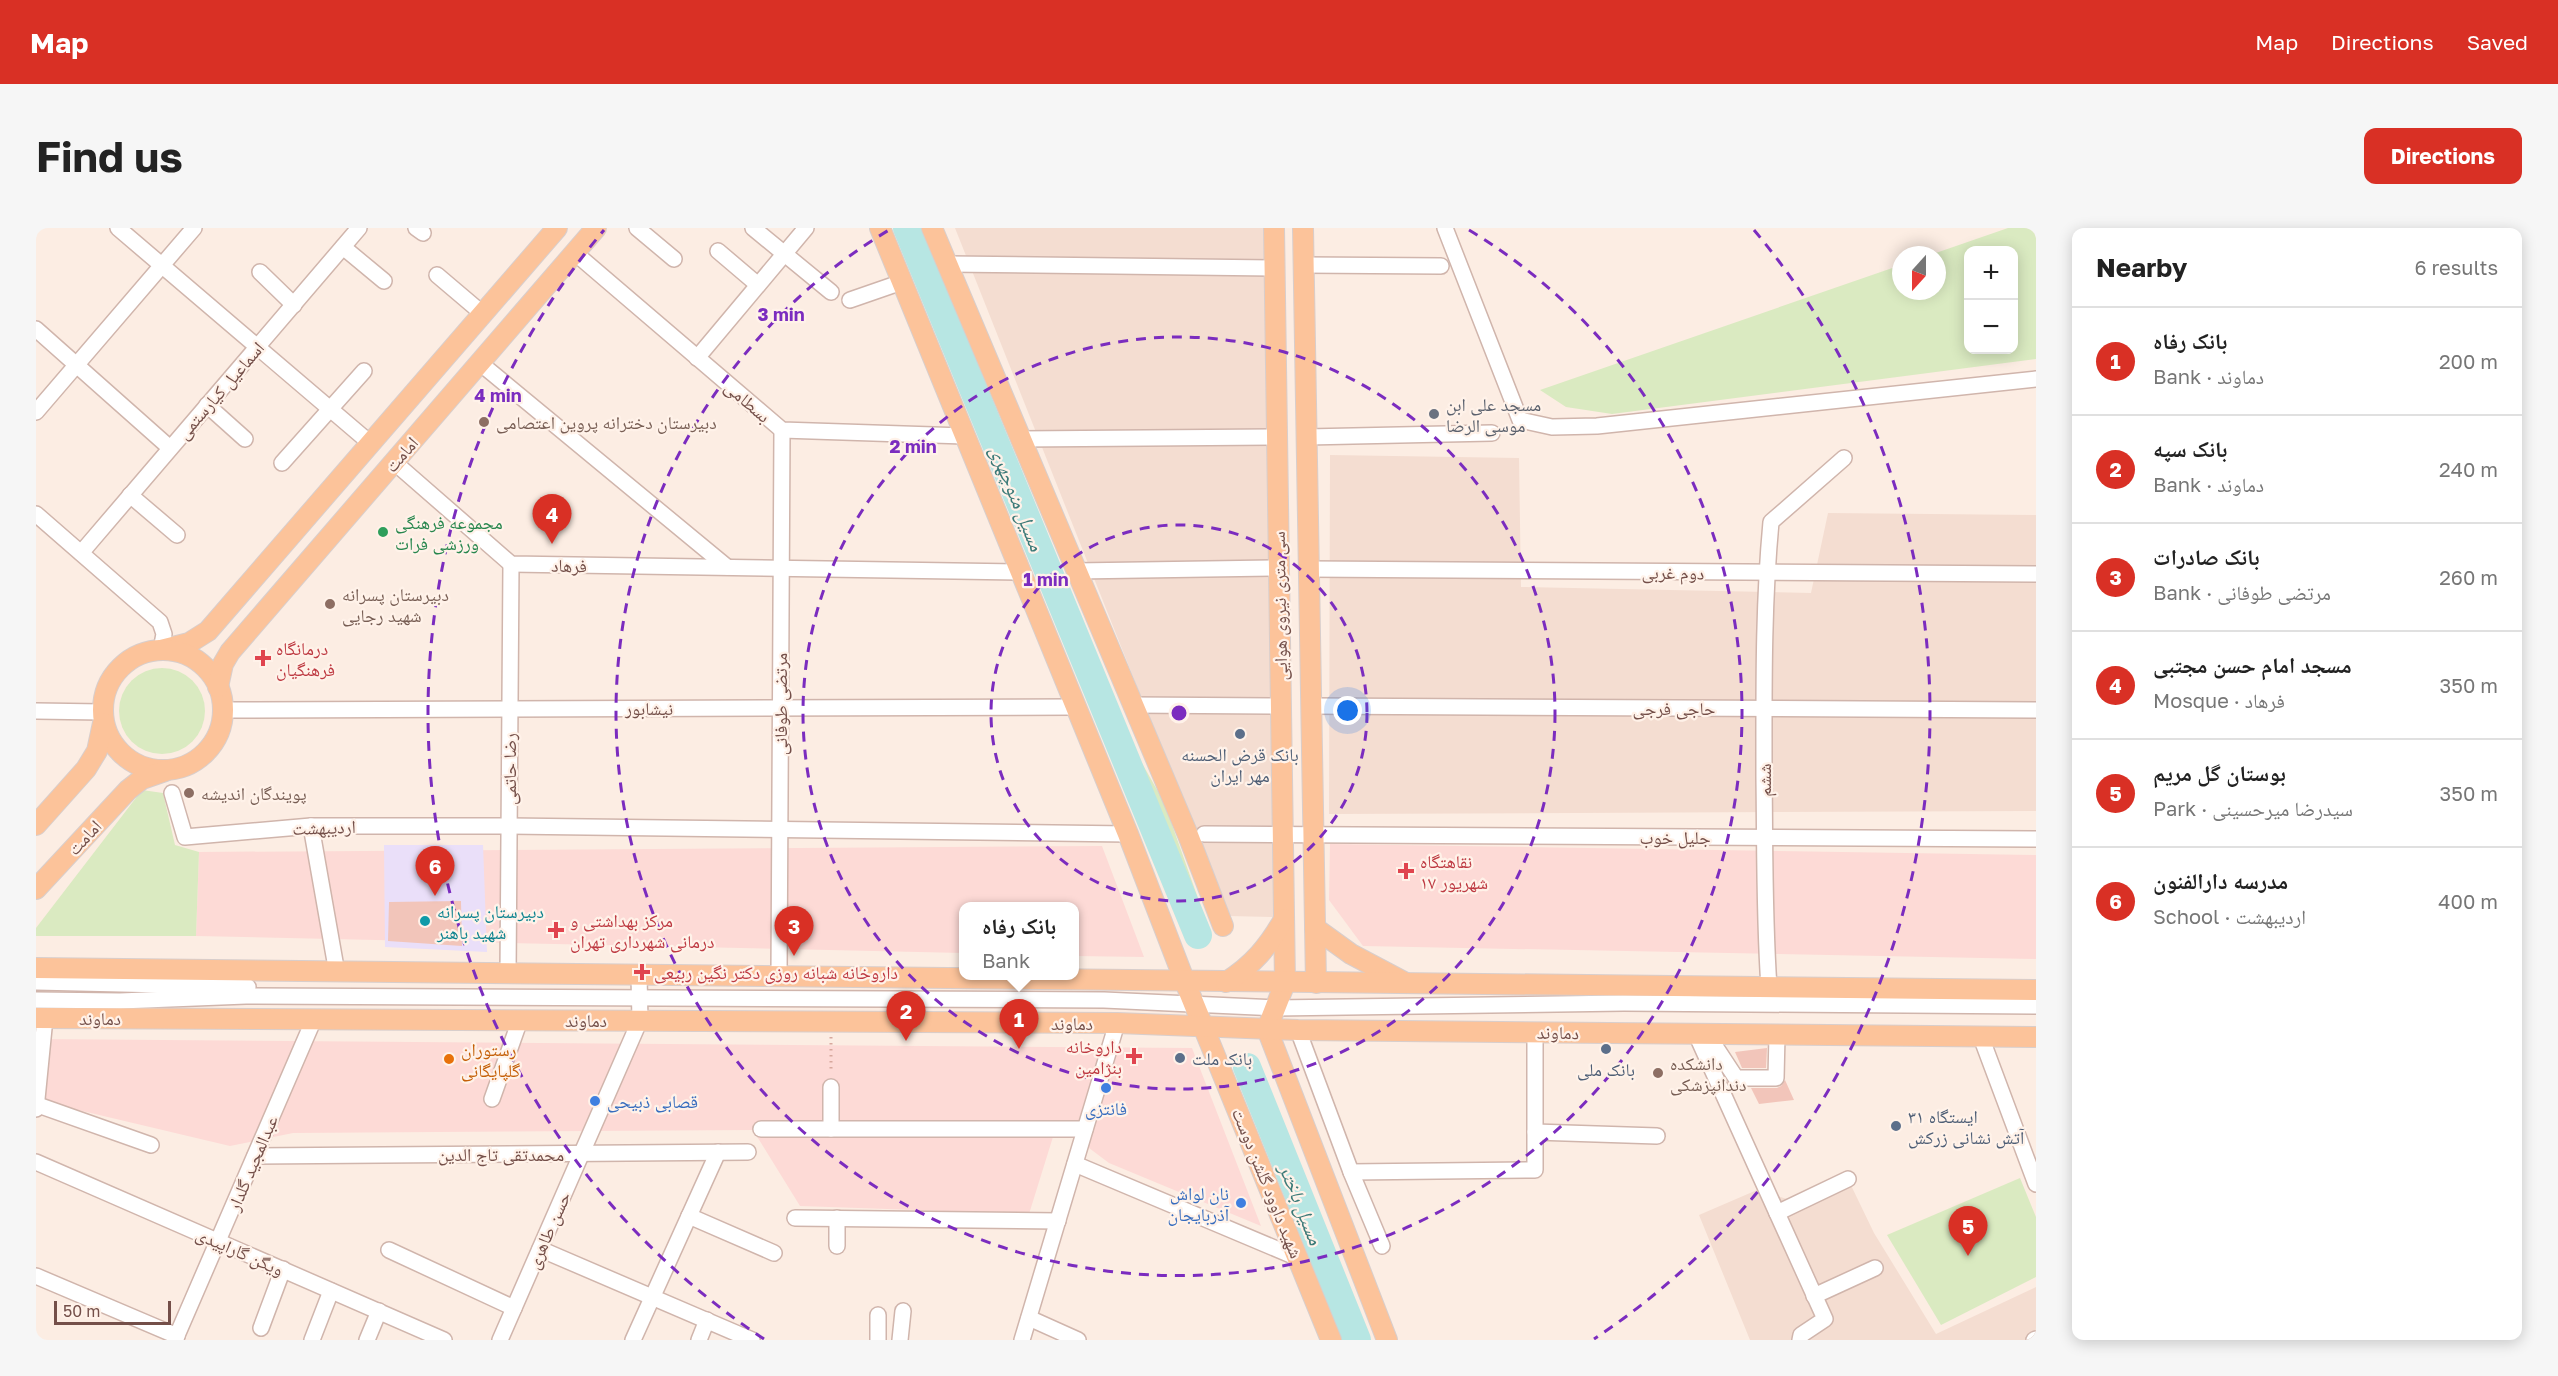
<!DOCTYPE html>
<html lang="en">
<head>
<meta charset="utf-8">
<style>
	:root { --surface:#fff; --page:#f6f6f6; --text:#222; --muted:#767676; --line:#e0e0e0; --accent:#d93025 }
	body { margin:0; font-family:"Golos Text","Noto Naskh Arabic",sans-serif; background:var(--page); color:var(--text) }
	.controls { position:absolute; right:18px; top:18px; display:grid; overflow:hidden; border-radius:12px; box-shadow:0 3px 15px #0003 }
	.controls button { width:54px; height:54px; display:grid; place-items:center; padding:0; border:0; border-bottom:2px solid var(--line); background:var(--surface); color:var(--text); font:30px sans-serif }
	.compass { position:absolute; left:1856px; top:18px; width:54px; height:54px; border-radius:50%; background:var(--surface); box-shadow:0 3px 15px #0003; rotate:201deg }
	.scale { position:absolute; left:18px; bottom:15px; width:117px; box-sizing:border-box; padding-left:6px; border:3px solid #744f49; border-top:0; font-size:16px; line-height:21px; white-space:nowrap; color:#744f49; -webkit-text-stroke:4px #fff2e9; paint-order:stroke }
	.you { position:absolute; left:1312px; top:483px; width:21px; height:21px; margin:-15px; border:4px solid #fff; border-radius:50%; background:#1a73e8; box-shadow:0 0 0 9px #1a73e833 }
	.badge { display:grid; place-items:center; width:39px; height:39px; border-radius:50%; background:var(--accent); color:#fff; font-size:20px; font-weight:700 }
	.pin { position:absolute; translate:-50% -50px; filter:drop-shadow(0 2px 3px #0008) }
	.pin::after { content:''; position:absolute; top:32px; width:21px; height:18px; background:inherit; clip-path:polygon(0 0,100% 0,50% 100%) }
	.popup { position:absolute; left:923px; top:674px; width:120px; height:78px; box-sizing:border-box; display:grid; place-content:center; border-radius:12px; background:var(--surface); filter:drop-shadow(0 2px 4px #0005); font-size:20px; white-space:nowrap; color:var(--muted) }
	.popup b { font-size:22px; color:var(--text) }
	.popup::after { content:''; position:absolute; left:50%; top:100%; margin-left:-12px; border:12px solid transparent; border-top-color:var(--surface) }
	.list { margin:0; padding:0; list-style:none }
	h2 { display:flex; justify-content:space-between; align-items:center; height:78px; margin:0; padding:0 24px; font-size:26px }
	h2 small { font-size:20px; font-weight:400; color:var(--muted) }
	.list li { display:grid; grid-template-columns:39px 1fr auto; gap:18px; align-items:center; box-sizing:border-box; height:108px; padding:0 24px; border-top:2px solid var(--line) }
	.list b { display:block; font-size:22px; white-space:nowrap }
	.list p { margin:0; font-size:20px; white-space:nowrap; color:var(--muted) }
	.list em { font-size:20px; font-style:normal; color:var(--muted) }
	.map { position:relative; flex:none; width:2000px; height:1112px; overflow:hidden; border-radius:12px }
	header { display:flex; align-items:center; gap:36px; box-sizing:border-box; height:84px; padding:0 30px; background:var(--accent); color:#fff }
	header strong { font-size:28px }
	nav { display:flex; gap:33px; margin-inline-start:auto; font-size:21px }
	.intro { display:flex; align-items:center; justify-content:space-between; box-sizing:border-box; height:144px; padding:0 36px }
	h1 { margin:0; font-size:42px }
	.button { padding:15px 27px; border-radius:12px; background:var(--accent); color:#fff; font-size:21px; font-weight:700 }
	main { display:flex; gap:36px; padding:0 36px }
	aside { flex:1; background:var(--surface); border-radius:12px; box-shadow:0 3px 15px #0003 }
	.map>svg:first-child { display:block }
</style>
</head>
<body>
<header>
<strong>Map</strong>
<nav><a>Map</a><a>Directions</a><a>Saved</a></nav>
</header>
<div class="intro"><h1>Find us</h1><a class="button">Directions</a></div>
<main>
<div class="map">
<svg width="2000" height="1112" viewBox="0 0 2000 1112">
	<rect width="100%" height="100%" fill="#fcede3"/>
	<g fill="#f4ddd1">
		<polygon points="919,0 1230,0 1240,689 1192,688"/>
		<polygon points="1294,227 1483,230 1485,359 1775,365 1792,285 2000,287 2000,583 1293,586"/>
		<polygon points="1810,947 1838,1005 1900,1106 2000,1059 2000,1112 1714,1112 1663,987 1721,962 1751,971"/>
	</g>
	<g fill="#fddad6">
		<polygon points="1294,616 2000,627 2000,731 1327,718 1293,672"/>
		<polygon points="1066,618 1108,729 1039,728 1038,678 928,678 927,725 160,708 163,624"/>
		<polygon points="0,811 1156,820 1225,998 1073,935 1021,896 993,986 764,978 717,902 257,905 194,918 0,872"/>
	</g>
	<polygon fill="#eadff9" points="348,617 447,617 451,724 349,719"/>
	<g fill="#daeac1" fill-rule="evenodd">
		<path d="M 1972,0 L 2000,0 L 2000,131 L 1576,186 L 1530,179 L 1504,162 L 1865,37 L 1865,63 L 1901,63 L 1901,27 L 1894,27 ZM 1978,22 L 1978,122 L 1932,122 L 1932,22 Z"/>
		<circle cx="126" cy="483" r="43"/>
		<polygon points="1099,523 1128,574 1175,707 1151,711 1077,531"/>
		<polygon points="106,562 127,565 139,617 163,624 160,708 0,708 0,700"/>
		<polygon points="1984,950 2000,989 2000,1049 1905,1097 1851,1007"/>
	</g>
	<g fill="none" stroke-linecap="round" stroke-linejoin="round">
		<g stroke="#b7e6e3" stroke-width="28">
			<polyline points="871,0 1162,707"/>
			<polyline points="1211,839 1321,1112"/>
		</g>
	</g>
	<g fill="#f2c5ba">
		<polygon points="425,673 426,718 352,713 353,674"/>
		<polygon points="1731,820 1730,840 1706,840 1699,824"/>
		<polygon points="1749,852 1758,872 1723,876 1715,860 1741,860 1745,858"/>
	</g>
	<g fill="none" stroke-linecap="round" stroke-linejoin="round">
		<g stroke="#d0b5ac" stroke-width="18">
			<g id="minor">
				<polyline points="82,0 334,215"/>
				<polyline points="380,0 387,5"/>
				<polyline points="601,0 638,31"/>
				<polyline points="717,0 795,64"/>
				<polyline points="1409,0 1484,192 1516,199 1561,198 2000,151"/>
				<polyline points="307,19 348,53"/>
				<polyline points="682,23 722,57"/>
				<polyline points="539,25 746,202 928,208"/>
				<polyline points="912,36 1239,40"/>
				<polyline points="1268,37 1405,38"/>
				<polyline points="224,44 258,77"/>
				<polyline points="401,47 447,86"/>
				<polyline points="814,72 866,54"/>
				<polyline points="0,101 134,220"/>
				<polyline points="661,130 770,0"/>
				<polyline points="444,135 691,339"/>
				<polyline points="171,177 209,211"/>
				<polyline points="0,184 158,0"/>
				<polyline points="1271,209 1456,205"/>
				<polyline points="984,211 1241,209"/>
				<polyline points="358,234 475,336 986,344"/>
				<polyline points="246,235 328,143"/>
				<polyline points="94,267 141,307"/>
				<polyline points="0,286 124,394 128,406 125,422"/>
				<polyline points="45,325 323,0"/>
				<polyline points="1273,341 2000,346"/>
				<polyline points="1040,343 1243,340"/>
				<polyline points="1096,477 1245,478"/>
				<polyline points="1275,478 2000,482"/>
				<polyline points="187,482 1039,479"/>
				<polyline points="0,483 66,484"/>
				<polyline points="136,565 149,609 275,598 473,598 1092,606"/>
				<polyline points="275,598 301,745"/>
				<polyline points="1168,606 2000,611"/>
				<polyline points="472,747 475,336"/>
				<polyline points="743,749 746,202"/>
				<polyline points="0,754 212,759"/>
				<path d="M 1733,759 C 1728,689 1729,620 1728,549 C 1728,464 1727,379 1735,294 L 1808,230"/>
				<polyline points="0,772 84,773 210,768 1068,772 1239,780 1588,775 2000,778"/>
				<polyline points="1262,802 1315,944 1346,1018"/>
				<polyline points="1660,806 1789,1091 1765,1107 1764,1112"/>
				<polyline points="1671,806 1700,850 1740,850 1741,807"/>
				<polyline points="1945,809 2000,956"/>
				<polyline points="456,871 484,792"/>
				<polyline points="2,877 115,917"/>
				<polyline points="0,881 9,790"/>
				<polyline points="725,901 1049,901"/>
				<polyline points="795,901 795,859"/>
				<polyline points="1499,904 1621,908"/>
				<polyline points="219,928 712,924"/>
				<polyline points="0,934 408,1112"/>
				<polyline points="1039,936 1262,1030"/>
				<polyline points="1315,944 1499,942 1499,804"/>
				<polyline points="1741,985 1812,951"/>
				<polyline points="653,988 738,1025"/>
				<polyline points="759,990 1022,993"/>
				<polyline points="801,1018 801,990"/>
				<polyline points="504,1021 716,1112"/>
				<polyline points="353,1022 478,1080"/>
				<polyline points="0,1048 141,1108"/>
				<polyline points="1778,1068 1839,1040"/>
				<polyline points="993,1090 1042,1112"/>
				<polyline points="225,1100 247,1041"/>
				<polyline points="139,1112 278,791"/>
				<polyline points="276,1112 295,1063"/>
				<polyline points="331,1112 343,1083"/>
				<polyline points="464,1112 604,792 603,748"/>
				<polyline points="597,1112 682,924"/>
				<polyline points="663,1112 671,1092"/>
				<polyline points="842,1112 842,1087"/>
				<polyline points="864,1112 867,1083"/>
				<polyline points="986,1112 1081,795"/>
				<polyline points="1998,1112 2000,1111"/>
			</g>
		</g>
		<g stroke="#d8cecc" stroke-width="22">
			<g id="major">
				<polyline points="844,0 1092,606 1149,754 1295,1112"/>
				<polyline points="896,0 1152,607 1187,698"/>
				<polyline points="1238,0 1249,755 1231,801 1351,1112"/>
				<polyline points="1267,0 1280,755"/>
				<polyline points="125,422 153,415 172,403 521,0"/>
				<circle cx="127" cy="482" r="60"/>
				<polyline points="182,459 187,436 194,424 560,0"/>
				<polyline points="0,597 50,541 61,523 67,495"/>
				<polyline points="0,661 92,562 106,551 129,543"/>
				<polyline points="1279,700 1315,726 1368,754"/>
				<polyline points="0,740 2000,762"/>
				<path d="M 1190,754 C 1216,738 1233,718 1248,691"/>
				<polyline points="0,790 1081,795 1262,802 2000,809"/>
			</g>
		</g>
		<polyline stroke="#d7a89d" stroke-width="3" stroke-dasharray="1.5 4.5" stroke-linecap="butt" points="795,809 795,845"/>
		<use href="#minor" stroke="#fff" stroke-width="15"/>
		<use href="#major" stroke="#fcc39a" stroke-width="20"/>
	</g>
	<g fill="none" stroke="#7b2cbf" stroke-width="3" stroke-dasharray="10 8">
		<circle cx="1143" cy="485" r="188"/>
		<circle cx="1143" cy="485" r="376"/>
		<path d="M1433 2A563 563 0 1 1 853 2"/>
		<path d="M728 1111A751 751 0 0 1 568 2M1718 2A751 751 0 0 1 1558 1111"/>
	</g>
	<circle fill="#6b7280" stroke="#fff2e9" stroke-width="2" cx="1398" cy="186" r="6"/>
	<g fill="#8d6e63" stroke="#fff2e9" stroke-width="2">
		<circle cx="448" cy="194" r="6"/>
		<circle cx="294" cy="376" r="6"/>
		<circle cx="153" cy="565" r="6"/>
		<circle cx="1622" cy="845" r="6"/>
	</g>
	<circle fill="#2e9e5b" stroke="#fff2e9" stroke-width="2" cx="347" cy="304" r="6"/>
	<g fill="#e0444e" stroke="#fff2e9" stroke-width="2">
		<path d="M224 421h6v6h6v6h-6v6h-6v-6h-6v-6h6z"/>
		<path d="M1367 634h6v6h6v6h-6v6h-6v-6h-6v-6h6z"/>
		<path d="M517 693h6v6h6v6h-6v6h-6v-6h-6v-6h6z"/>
		<path d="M603 735h6v6h6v6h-6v6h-6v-6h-6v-6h6z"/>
		<path d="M1095 819h6v6h6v6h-6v6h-6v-6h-6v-6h6z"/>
	</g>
	<g fill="#5c6f8a" stroke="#fff2e9" stroke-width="2">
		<circle cx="1204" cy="506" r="6"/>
		<circle cx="1570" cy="821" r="6"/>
		<circle cx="1144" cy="830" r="6"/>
		<circle cx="1860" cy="898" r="6"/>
	</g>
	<circle fill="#0f9aa8" stroke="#fff2e9" stroke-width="2" cx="389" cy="693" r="6"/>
	<circle fill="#e8710a" stroke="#fff2e9" stroke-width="2" cx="413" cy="831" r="6"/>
	<g fill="#3f7fe0" stroke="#fff2e9" stroke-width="2">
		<circle cx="1070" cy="860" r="6"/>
		<circle cx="559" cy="873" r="6"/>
		<circle cx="1205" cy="975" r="6"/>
	</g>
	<g text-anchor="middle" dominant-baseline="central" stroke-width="4.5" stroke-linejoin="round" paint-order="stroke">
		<g font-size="18" fill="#744f49" stroke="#fff2e9">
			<text transform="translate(184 162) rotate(-49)">اسماعیل کیارستمی</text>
			<text transform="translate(712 173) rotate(41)">بسطامی</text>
			<text transform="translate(365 226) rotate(-49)">امامت</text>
			<text transform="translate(533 337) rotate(1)">فرهاد</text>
			<text transform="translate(1637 344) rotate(1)">دوم غربی</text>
			<text transform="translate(1243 378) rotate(-91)">سی متری نیروی هوایی</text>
			<text transform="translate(744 476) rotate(-90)">مرتضی طوفانی</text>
			<text x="613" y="480">نیشابور</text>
			<text x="1638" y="480">حاجی فرجی</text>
			<text transform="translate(473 541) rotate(-90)">رضا حاتمی</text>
			<text transform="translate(1728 552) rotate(-90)">ششم</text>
			<text transform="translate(288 599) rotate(-2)">اردیبهشت</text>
			<text transform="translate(48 609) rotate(-47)">امامت</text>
			<text x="1639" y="609">جلیل خوب</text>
			<text x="64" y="790">دماوند</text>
			<text x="550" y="792">دماوند</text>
			<text x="1036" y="795">دماوند</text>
			<text transform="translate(1522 804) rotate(1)">دماوند</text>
			<text x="465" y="926">محمدتقی تاج الدین</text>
			<text transform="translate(216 935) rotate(-67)">عبدالمجید گلدار</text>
			<text transform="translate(1232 955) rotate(68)">شهید داوود گلشن دوست</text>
			<text transform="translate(512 1002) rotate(-66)">حسن طاهری</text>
			<text transform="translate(204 1023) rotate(24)">ویگن گاراپیدی</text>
		</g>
		<g font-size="18" fill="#5b616d" stroke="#fff2e9" text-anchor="start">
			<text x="1410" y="176">مسجد علی ابن<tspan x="1410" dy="21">موسی الرضا</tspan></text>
		</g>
		<g font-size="18" fill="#785e54" stroke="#fff2e9" text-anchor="start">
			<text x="460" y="194">دبیرستان دخترانه پروین اعتصامی</text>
			<text x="306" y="366">دبیرستان پسرانه<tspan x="306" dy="21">شهید رجایی</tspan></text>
			<text x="165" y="565">پویندگان اندیشه</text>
			<text x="1634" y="835">دانشکده<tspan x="1634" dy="21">دندانپزشکی</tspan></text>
		</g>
		<g font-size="18" fill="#27864d" stroke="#fff2e9" text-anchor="start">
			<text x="359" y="294">مجموعه فرهنگی<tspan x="359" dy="21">ورزشی فرات</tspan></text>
		</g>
		<g font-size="18" fill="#be3a42" stroke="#fff2e9" text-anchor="start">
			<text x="240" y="420">درمانگاه<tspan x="240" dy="21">فرهنگیان</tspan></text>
			<text x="1384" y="633">نقاهتگاه<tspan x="1384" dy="21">۱۷ شهریور</tspan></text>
			<text x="534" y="692">مرکز بهداشتی و<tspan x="534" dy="21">درمانی شهرداری تهران</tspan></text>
			<text x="618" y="744">داروخانه شبانه روزی دکتر نگین ربیعی</text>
			<text x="1086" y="818" text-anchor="end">داروخانه<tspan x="1086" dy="21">بنژامین</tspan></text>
		</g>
		<g font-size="18" fill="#4e5e75" stroke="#fff2e9">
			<text x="1204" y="526">بانک قرض الحسنه<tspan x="1204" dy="21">مهر ایران</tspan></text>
			<text x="1156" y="830" text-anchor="start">بانک ملت</text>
			<text x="1570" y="841">بانک ملی</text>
			<text x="1872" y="888" text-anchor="start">ایستگاه ۳۱<tspan x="1872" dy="21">آتش نشانی زرکش</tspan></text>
		</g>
		<g font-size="18" fill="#0d838f" stroke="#fff2e9" text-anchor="start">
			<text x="401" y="683">دبیرستان پسرانه<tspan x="401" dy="21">شهید باهنر</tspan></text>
		</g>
		<g font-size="18" fill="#c56008" stroke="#fff2e9" text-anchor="start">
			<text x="425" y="821">رستوران<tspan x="425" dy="21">گلپایگانی</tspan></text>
		</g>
		<g font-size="18" fill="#366cbe" stroke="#fff2e9" text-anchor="start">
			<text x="571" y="873">قصابی ذبیحی</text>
			<text x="1070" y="880" text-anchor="middle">فانتزی</text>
			<text x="1193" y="965" text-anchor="end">نان لواش<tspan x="1193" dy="21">آذربایجان</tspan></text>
		</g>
		<g font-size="20" font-style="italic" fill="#3c7a78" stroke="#fff2e9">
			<text transform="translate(982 270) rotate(68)">مسیل منوچهری</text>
			<text transform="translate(1266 976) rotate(68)">مسیل باختر</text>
		</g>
	</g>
	<circle cx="1143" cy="485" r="9" fill="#7b2cbf" stroke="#fff2e9" stroke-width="3"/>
	<g font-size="18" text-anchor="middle" font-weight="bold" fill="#7b2cbf" stroke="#fff2e9" stroke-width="4.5" stroke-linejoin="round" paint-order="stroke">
		<text x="745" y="93">3 min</text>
		<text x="462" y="174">4 min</text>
		<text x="877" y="225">2 min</text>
		<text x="1010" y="358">1 min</text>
	</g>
</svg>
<div class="controls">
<button>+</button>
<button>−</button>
</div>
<svg class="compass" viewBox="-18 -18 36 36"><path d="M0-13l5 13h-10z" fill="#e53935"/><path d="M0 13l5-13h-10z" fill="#767676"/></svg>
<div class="scale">50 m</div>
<div class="you"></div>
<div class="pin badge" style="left:983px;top:821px">1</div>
<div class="popup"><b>بانک رفاه</b>Bank</div>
<div class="pin badge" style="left:870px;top:813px">2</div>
<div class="pin badge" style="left:758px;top:728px">3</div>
<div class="pin badge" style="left:516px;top:316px">4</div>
<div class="pin badge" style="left:1932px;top:1028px">5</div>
<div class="pin badge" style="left:399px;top:668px">6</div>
</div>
<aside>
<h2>Nearby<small>6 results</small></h2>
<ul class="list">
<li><span class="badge">1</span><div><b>بانک رفاه</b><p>Bank · دماوند</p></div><em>200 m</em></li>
<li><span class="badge">2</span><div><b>بانک سپه</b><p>Bank · دماوند</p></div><em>240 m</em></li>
<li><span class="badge">3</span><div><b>بانک صادرات</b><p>Bank · مرتضی طوفانی</p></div><em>260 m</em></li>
<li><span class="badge">4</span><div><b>مسجد امام حسن مجتبی</b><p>Mosque · فرهاد</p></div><em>350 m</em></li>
<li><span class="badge">5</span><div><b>بوستان گل مریم</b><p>Park · سیدرضا میرحسینی</p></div><em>350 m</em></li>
<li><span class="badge">6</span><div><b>مدرسه دارالفنون</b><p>School · اردیبهشت</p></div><em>400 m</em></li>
</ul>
</aside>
</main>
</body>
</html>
